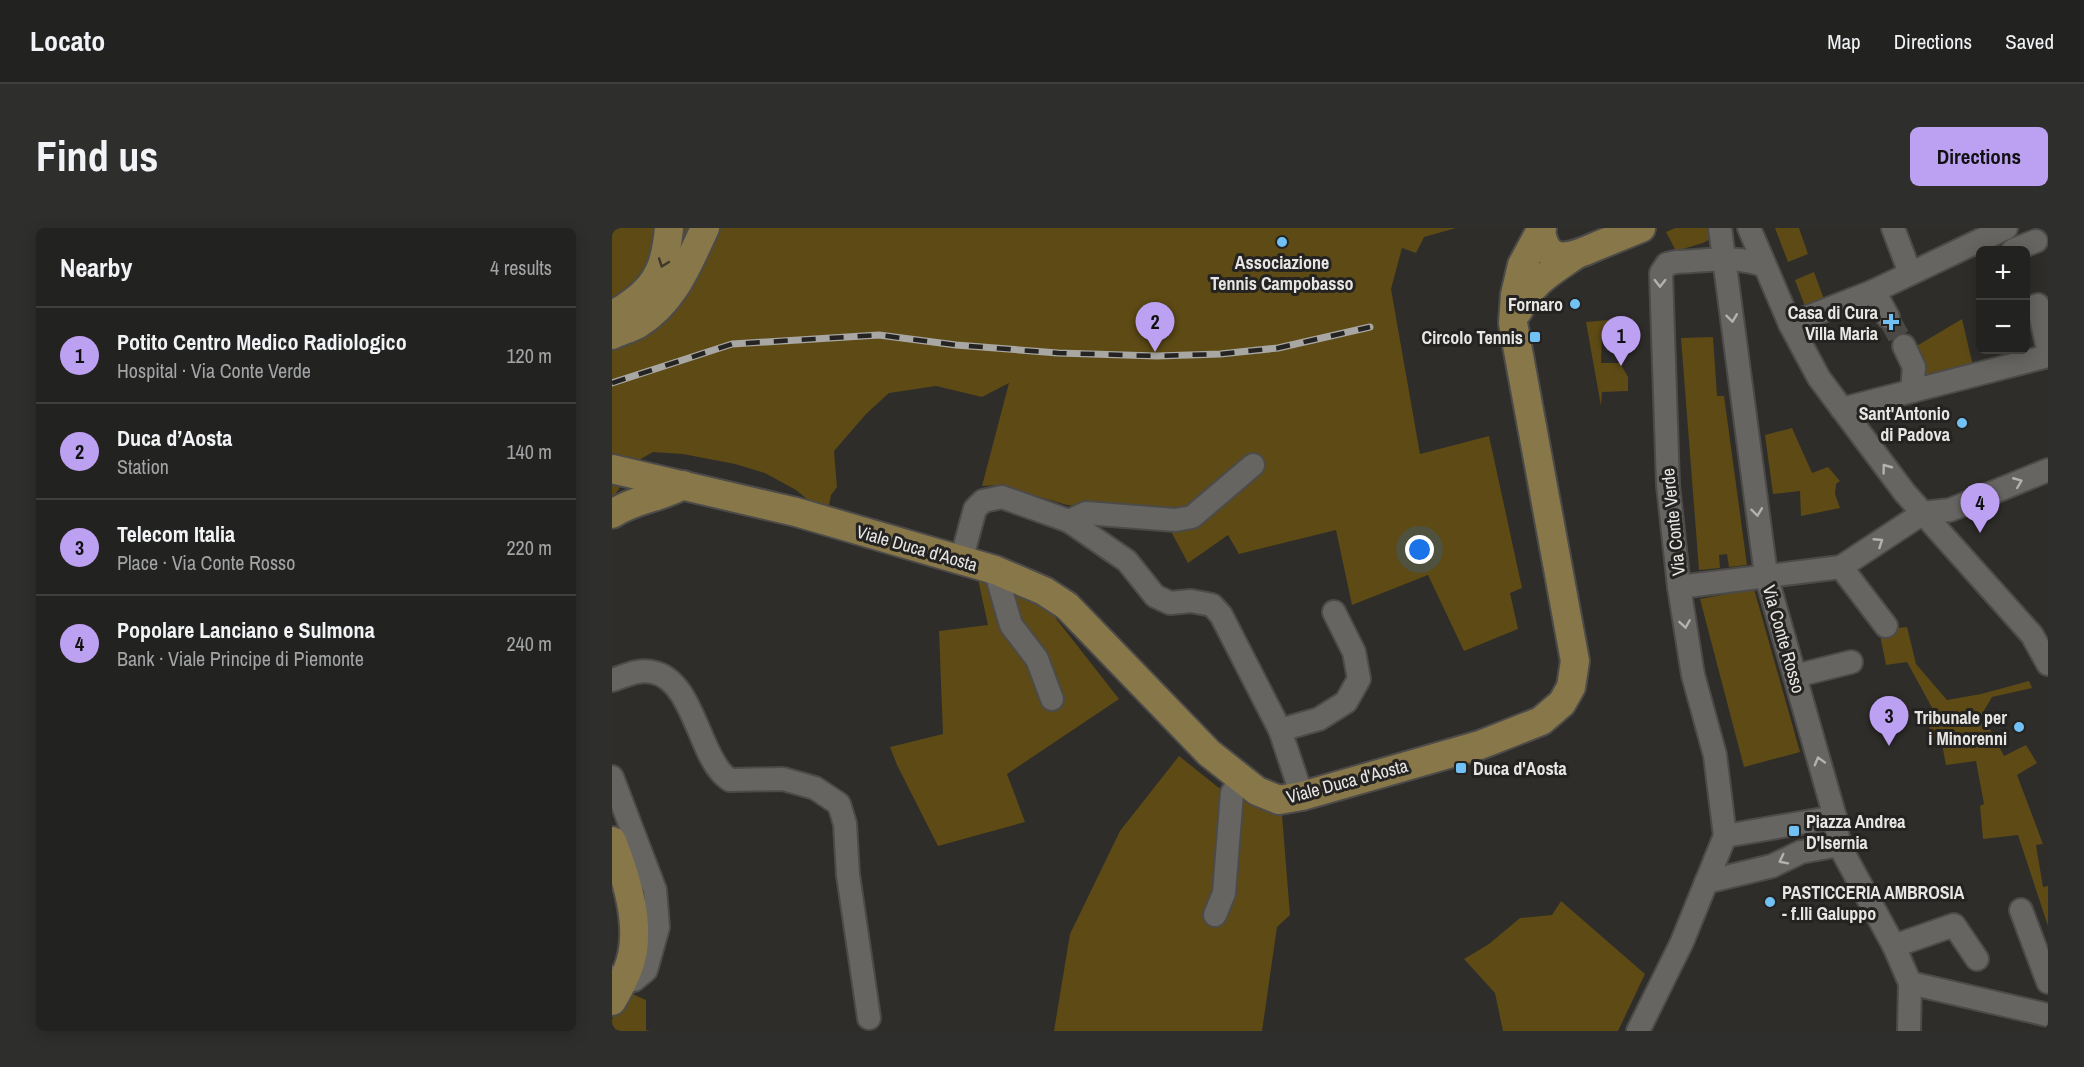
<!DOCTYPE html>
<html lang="en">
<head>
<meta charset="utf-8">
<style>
	:root { --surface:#222220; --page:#2e2f2d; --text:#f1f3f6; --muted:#a2a4a5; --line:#3f3f3e; --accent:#bca0f2 }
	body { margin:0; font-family:"Archivo Narrow",sans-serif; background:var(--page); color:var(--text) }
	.controls { position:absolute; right:18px; top:18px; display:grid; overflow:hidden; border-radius:9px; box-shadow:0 3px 15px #0003 }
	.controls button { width:54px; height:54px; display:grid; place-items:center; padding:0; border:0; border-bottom:2px solid var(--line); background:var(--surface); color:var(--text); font:30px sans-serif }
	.you { position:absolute; left:808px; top:322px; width:21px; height:21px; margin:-15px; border:4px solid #fff; border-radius:50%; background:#1a73e8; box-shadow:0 0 0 9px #1a73e833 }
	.badge { display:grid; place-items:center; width:39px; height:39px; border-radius:50%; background:var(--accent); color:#111; font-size:20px; font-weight:700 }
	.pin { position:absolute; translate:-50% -50px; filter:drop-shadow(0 2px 3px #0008) }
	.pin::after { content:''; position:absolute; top:32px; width:21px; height:18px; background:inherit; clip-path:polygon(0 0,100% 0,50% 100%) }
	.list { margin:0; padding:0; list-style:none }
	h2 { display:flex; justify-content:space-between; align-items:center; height:78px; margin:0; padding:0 24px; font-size:26px }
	h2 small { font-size:20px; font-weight:400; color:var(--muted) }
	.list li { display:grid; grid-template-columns:39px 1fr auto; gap:18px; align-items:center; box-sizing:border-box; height:96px; padding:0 24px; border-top:2px solid var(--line) }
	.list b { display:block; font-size:22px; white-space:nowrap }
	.list p { margin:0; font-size:20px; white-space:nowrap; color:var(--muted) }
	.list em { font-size:20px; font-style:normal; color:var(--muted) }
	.map { position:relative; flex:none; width:1436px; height:803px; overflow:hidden; border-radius:9px }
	header { display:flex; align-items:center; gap:36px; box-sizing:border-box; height:84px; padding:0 30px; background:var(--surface); border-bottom:2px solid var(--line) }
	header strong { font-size:28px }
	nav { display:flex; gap:33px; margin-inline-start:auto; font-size:21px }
	.intro { display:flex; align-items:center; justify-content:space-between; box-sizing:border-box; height:144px; padding:0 36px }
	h1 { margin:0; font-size:42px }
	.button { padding:15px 27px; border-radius:9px; background:var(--accent); color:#111; font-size:21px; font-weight:700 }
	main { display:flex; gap:36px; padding:0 36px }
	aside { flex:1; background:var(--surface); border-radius:9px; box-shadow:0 3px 15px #0003 }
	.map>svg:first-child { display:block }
</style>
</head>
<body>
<header>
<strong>Locato</strong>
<nav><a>Map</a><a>Directions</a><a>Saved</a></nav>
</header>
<div class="intro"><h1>Find us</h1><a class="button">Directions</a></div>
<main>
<aside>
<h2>Nearby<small>4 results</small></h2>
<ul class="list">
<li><span class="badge">1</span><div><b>Potito Centro Medico Radiologico</b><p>Hospital · Via Conte Verde</p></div><em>120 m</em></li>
<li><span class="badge">2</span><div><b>Duca d’Aosta</b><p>Station</p></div><em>140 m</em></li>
<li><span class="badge">3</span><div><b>Telecom Italia</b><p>Place · Via Conte Rosso</p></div><em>220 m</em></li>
<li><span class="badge">4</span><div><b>Popolare Lanciano e Sulmona</b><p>Bank · Viale Principe di Piemonte</p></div><em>240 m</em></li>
</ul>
</aside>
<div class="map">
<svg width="1436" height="803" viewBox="0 0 1436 803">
	<rect width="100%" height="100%" fill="#2e2d2a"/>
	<g fill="#5d4a15">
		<polygon points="0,0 844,0 812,9 804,25 790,20 779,61 808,226 877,208 910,360 898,365 906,401 852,423 816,347 740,377 724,302 627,326 616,307 576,335 549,285 455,277 387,257 370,258 397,155 370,169 324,158 277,165 254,186 222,223 225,259 219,267 217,277 201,276 184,262 153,245 123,236 71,226 41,224 16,238 7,261 0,270"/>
		<polygon points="1063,0 1098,0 1100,10 1091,15 1064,23 1054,4"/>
		<polygon points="1163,0 1187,0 1196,26 1176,34"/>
		<polygon points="1202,44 1213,74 1194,81 1183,52"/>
		<polygon points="1350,91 1362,142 1315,156 1303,119"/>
		<polygon points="997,92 997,101 990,101 989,135 1008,135 1016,149 1016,163 990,164 989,178 974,94"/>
		<polygon points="1101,109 1105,168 1112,168 1135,337 1117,339 1115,326 1107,327 1108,340 1087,342 1069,110"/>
		<polygon points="1180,200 1200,245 1216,239 1228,253 1224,256 1223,266 1228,280 1189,288 1188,263 1161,266 1153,207"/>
		<polygon points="366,351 431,374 507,471 395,546 413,594 326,618 285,537 278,519 331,506 327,403 376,397"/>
		<polygon points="1142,361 1188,524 1132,539 1088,371"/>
		<polygon points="1295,399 1304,436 1335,472 1369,466 1417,453 1420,460 1380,469 1370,486 1392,528 1414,517 1425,535 1405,547 1431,616 1424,617 1431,659 1436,658 1436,698 1406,607 1371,611 1368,578 1372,576 1364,533 1334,537 1329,511 1320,512 1315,488 1323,485 1295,434 1274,437 1267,402"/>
		<polygon points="567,528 607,560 670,587 678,687 665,699 650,803 442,803 458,706 508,603"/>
		<polygon points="949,673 1033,746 1006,803 891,803 883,765 852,731 877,716 908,690 940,687"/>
		<polygon points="16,764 34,772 34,802 38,803 0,803 0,791"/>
	</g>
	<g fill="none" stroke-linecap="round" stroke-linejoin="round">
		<polyline stroke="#4a4946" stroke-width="22" stroke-dasharray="22 11" stroke-linecap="butt" points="1276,89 1292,118"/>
		<g stroke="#4c4b49" stroke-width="26">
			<g id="minor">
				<polyline points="1108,0 1154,347 1223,589 1227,617 1282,718 1298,755 1297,803"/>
				<polyline points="1137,0 1178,96 1207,150 1293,265 1420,407 1436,436"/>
				<polyline points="1281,0 1298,45"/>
				<polyline points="1401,22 1424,13"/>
				<polyline points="1262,63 1276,89"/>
				<polyline points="1414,81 1426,77 1436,121"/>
				<polyline points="1178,96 1262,63 1394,0"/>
				<polyline points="1292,118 1302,139 1300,163"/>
				<polyline points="1230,181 1436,128"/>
				<polyline points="457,293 474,285 563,292 580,289 641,237"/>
				<polyline points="349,333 363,281 371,273 390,269 457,293 515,333 543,368 558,375 579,373 600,377 609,387 668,502 690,568"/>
				<polyline points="1229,339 1274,398"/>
				<polyline points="383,342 399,397 425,431 440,471"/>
				<polyline points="1067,359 1229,339 1311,285 1338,282 1436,242"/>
				<polyline points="1183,448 1239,434"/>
				<path d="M 0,452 C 13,448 26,441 40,444 C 78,450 86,517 108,543 C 111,547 115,550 118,552 L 171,551 L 203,560 L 227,576 L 233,596 L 236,647 L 257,790"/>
				<polyline points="668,502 707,491 734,474 747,451 742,424 722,384"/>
				<polyline points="0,549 43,662 46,699 34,742 22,752 11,753 1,749"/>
				<polyline points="1113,608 1223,589"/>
				<polyline points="1094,654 1160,638 1189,624 1227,617"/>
				<polyline points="1409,682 1436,754"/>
				<polyline points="603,687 612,665 620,565 630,550"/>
				<polyline points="1282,718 1342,697 1365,731"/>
				<polyline points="1298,755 1436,787"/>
				<path d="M 1026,803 L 1070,714 L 1113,608 L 1103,527 L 1081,447 L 1067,359 L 1056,257 L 1049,45 L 1055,36 L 1064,34 C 1092,33 1126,27 1153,38"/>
			</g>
		</g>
		<g stroke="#4c4b49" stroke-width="32">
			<g id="major">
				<path d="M 929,2 C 934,40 960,29 985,18 C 1000,12 1014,6 1029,0"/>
				<path d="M 906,83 C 919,55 937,45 962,28"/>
				<path d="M 0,86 C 8,84 14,79 21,74 C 48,55 54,32 57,0"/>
				<path d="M 0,107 C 8,103 19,100 26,96 C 62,74 76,36 93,0"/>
				<polyline points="0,241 184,284 383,342 432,363 455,378 597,525 645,563 667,572 690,568 868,517 929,493 950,475 959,459 963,433 901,95 903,67 910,37 930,0"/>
				<path d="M 0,286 C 22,271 49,270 71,257"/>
				<path d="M 0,613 C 14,649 30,697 18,735 C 14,748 7,761 0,773"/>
			</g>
		</g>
		<use href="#minor" stroke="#666562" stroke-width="22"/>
		<use href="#major" stroke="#887748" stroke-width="28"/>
		<g stroke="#a8a7a4" stroke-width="7">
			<polyline id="rail" points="0,155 120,116 267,107 344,117 446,125 545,128 608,126 666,120 758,99"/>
		</g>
		<use href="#rail" stroke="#242321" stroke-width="4.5" stroke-dasharray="14" stroke-linecap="butt"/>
	</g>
	<defs><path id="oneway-chevron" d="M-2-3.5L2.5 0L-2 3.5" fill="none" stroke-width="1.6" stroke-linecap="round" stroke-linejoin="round" transform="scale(1.5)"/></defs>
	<use stroke="#3d382b" href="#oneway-chevron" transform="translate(51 35) rotate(110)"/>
	<g stroke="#b3b2b0">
		<use href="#oneway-chevron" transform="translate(1048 55) rotate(90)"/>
		<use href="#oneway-chevron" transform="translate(1120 90) rotate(83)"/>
		<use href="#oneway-chevron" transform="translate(1274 240) rotate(-127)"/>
		<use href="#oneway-chevron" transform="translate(1406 254) rotate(-22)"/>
		<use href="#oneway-chevron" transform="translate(1145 284) rotate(83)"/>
		<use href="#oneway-chevron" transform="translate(1267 314) rotate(-33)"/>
		<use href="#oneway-chevron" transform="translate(1073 396) rotate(81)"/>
		<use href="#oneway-chevron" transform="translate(1207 533) rotate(-106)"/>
		<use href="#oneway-chevron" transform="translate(1171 632) rotate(153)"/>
	</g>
	<g fill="#71c1f5" stroke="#242321" stroke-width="2">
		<circle cx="670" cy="14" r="6"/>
		<circle cx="963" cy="76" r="6"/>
		<path d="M1276 85h6v6h6v6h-6v6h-6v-6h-6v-6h6z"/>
		<rect x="917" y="103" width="12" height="12" rx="3"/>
		<circle cx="1350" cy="195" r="6"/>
		<circle cx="1407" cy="499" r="6"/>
		<rect x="843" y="534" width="12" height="12" rx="3"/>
		<rect x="1176" y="597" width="12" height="12" rx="3"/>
		<circle cx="1158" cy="674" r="6"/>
	</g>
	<g text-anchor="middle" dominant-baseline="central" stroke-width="6" stroke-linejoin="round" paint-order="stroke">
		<g font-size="18" font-weight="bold" fill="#e7e6e4" stroke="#242321" text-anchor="end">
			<text x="670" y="34" text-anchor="middle">Associazione<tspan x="670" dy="21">Tennis Campobasso</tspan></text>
			<text x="951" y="76">Fornaro</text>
			<text x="1266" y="84">Casa di Cura<tspan x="1266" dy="21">Villa Maria</tspan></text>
			<text x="911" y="109">Circolo Tennis</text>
			<text x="1338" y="185">Sant'Antonio<tspan x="1338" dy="21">di Padova</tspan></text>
			<text x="1395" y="489">Tribunale per<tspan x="1395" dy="21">i Minorenni</tspan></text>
			<text x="861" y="540" text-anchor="start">Duca d'Aosta</text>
			<text x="1194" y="593" text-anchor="start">Piazza Andrea<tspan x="1194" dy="21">D'Isernia</tspan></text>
			<text x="1170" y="664" text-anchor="start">PASTICCERIA AMBROSIA<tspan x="1170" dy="21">- f.lli Galuppo</tspan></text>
		</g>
		<g font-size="18" fill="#e7e6e4" stroke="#242321">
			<text transform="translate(1061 294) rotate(-96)">Via Conte Verde</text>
			<text transform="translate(305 320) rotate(16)">Viale Duca d'Aosta</text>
			<text transform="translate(1172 411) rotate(74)">Via Conte Rosso</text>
			<text transform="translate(735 553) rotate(-15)">Viale Duca d'Aosta</text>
		</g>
	</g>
</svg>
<div class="controls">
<button>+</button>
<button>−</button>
</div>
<div class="you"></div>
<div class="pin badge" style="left:1009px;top:138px">1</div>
<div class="pin badge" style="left:543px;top:124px">2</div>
<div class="pin badge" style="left:1277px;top:518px">3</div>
<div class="pin badge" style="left:1368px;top:305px">4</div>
</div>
</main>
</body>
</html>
